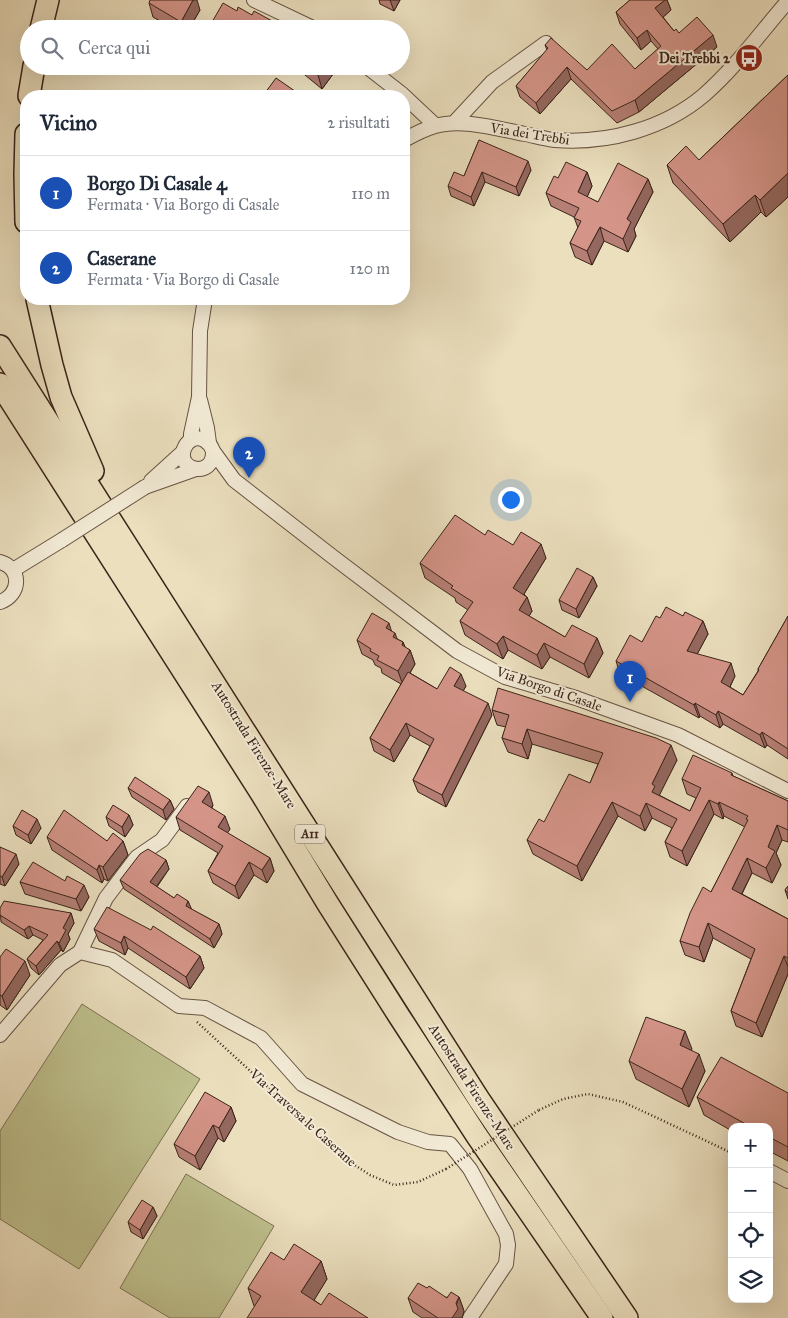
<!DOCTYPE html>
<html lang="it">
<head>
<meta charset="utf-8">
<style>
	:root { --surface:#fff; --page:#f2f2f3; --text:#1f2937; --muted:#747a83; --line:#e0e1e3; --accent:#0f766e }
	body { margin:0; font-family:"IM FELL Great Primer",serif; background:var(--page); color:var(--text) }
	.controls { position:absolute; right:15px; bottom:15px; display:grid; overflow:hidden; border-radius:10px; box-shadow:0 5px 20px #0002 }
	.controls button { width:45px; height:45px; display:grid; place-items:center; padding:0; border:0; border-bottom:1px solid var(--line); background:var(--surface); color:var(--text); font:25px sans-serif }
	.you { position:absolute; left:510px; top:499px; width:18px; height:18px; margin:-12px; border:4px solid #fff; border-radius:50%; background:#1a73e8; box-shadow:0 0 0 8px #1a73e833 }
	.badge { display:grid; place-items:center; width:32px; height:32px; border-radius:50%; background:var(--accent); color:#fff; font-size:16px; font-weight:700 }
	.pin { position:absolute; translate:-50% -41px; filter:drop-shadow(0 1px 2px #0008) }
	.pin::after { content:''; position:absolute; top:26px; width:18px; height:15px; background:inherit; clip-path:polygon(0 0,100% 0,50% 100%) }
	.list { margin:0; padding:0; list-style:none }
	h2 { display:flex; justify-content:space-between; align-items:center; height:65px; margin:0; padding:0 20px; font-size:21px }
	h2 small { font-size:16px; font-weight:400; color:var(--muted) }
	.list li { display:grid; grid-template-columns:32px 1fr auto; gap:15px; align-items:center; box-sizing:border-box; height:75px; padding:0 20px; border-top:1px solid var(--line) }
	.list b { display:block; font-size:19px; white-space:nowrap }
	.list p { margin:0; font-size:16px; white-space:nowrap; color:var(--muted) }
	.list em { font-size:16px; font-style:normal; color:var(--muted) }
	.icon { flex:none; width:28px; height:28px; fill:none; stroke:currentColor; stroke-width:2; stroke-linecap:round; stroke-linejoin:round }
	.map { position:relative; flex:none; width:788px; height:1318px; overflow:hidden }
	.search { position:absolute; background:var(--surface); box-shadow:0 5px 20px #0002; left:20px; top:20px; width:390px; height:55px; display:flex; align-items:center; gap:12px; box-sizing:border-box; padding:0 18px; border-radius:28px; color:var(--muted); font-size:19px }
	.panel { position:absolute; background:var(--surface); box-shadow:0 5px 20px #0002; left:20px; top:90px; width:390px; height:215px; border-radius:20px }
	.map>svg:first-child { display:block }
</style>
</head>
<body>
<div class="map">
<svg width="788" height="1318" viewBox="0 0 788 1318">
	<rect width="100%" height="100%" fill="#ebdfbe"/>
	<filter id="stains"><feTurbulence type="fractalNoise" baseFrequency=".004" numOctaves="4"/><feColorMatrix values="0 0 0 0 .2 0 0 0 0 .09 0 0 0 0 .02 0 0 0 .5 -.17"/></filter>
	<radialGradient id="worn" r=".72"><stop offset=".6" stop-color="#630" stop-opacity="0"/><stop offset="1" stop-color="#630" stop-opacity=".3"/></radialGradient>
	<g fill="#bec08d" stroke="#7c7254">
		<polygon points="82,1004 200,1079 79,1269 0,1219 0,1131"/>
		<polygon points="186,1174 274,1226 219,1318 170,1318 120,1288"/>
	</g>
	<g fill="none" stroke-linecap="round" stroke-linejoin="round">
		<g stroke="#675343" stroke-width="16">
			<g id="minor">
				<polyline points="254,0 315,29"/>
				<polyline points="366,66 402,94 435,125"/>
				<polyline points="454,123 492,82 546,43"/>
				<path d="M 404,140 C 413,135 424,129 435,126 C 462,118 498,129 525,134 C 535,136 545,139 555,140 C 607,144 664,129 704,95 C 736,67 761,32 788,1"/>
				<polyline points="200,400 207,428 209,443"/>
				<polyline points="191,440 191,434 199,397 200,331 205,299"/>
				<path d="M 213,451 C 214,479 176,471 184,449 C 185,446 188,442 191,440 C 201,435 210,442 213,451 L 234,480 L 333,557 L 457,651 L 505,677 L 576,698 L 678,735 L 788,791"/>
				<polyline points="151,481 183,452"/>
				<polyline points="145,487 196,469"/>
				<path d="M 0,562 C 22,568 21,595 0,602"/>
				<polyline points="13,570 62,540"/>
				<polyline points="80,952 106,898 137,857 162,840 187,806"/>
				<polyline points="0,1035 60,965 80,952 112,960 179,1006 205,1008 261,1038 302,1084 398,1132 428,1142 450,1144 470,1169 506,1234 508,1245 506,1264 470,1318"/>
				<polyline points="769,1171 788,1181"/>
			</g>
		</g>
		<g stroke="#3b241a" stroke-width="24">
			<g id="highway">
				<polyline points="41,29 48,0"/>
				<polyline points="29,96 34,66"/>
				<polyline points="26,134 25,174 26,222"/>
				<polyline points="37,299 52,365 61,397 93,471"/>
				<polyline points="0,346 478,1098 627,1318"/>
				<polyline points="0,384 261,793 328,904 399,1016 477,1136 602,1318"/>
			</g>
		</g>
		<g stroke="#3b241a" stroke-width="2.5" stroke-dasharray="1 2.5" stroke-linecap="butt">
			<polyline points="197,1022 347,1160 370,1175 394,1185 418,1182 446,1169"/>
			<polyline points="539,1110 563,1099 588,1094 623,1102 732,1153"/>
		</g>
		<use href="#minor" stroke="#f2ead5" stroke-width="14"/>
		<use href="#highway" stroke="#ebdfbe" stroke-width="21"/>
		<g stroke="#675343" stroke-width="16" stroke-linecap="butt">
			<polyline id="minor-bridge" points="62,540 145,487"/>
		</g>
		<polyline stroke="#3b241a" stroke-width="2.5" stroke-dasharray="1 2.5" stroke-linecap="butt" points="446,1169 539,1110"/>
		<use href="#minor-bridge" stroke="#f2ead5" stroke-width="14"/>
	</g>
	<g fill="#b67f75" stroke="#3b241a">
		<polygon points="379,0 400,0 394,11 380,4"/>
		<polygon points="630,0 667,0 671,10 663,17 674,31 717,47 639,112 617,123 571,79 540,114 520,97 516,86 547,50 545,45 587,70 635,69 658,49 651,41 641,50 620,24 616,12"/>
		<polygon points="149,3 200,10 189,29 174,29 153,17"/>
		<polygon points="294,66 339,66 322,89"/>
		<polygon points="788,75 788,197 766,217 761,212 730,242 673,183 667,165 699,160"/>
		<polygon points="479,140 531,170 519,196 485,182 474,206 451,196 448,186 464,176"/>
		<polygon points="587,172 592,186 587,197 598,202 648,179 653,192 634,229 636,236 628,252 604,241 592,265 575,257 570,243 578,228 574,217 551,206 546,193 558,178"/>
		<polygon points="485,535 546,558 524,594 527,597 532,611 529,616 565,637 597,638 603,653 589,678 550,657 542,669 508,650 503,659 465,635 460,621 468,610 456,602 455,598 425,578 420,563"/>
		<polygon points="593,577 597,586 579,618 562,610 559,600"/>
		<polygon points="683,616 703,621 708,634 697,654 735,676 730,687 743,695 758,671 758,669 788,616 788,759 767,745 765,748 723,724 720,728 700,716 699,718 620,674 616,661 642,642 660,618"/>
		<polygon points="392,631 397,639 403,642 405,648 410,650 415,664 410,673 437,689 466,686 463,691 492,715 446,807 418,792 413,780 430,746 410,735 394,762 374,751 370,738 401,684 382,673 381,668 375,665 373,660 362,654 357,640"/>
		<polygon points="492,710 677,760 659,795 690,811 696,798 687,794 682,779 732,773 733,776 788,801 788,842 782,840 776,853 781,865 772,883 752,873 742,894 788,919 788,974 762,1037 736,1026 731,1011 751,959 713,938 704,962 685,955 680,941 711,892 745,827 724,816 723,819 714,814 687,866 670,857 665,842 672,828 652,818 645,831 618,816 582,881 533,854 527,840 544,822 590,783 598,764 532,744 528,759 508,752 502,738 506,727 497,725"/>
		<polygon points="128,788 170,800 174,809 166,820 132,797"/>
		<polygon points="213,805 212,808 230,829 227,833 270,858 274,871 267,883 254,875 239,899 213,883 208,871 218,853 180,830 176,817"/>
		<polygon points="129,815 133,825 125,837 109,826 106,817"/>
		<polygon points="13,826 41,828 31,844 16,835"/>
		<polygon points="47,837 107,841 123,841 128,855 108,881 104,879 102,883 52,850"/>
		<polygon points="0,847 19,864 5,886 0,884"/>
		<polygon points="166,860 169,869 157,887 174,898 188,901 191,909 219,924 222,934 214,948 124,889 120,880"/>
		<polygon points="20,882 89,897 81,911 25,894"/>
		<polygon points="788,886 788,899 785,890"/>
		<polygon points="0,908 71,913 74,923 68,934 70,939 63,952 61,950 39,975 31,968 27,959 43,940 33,935 28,939 1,922"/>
		<polygon points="94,929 200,956 204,968 190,989 128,948 125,955 99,941"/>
		<polygon points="0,957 30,975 7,1010 0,1005"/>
		<polygon points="692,1049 691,1050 705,1071 689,1107 636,1079 629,1061"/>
		<polygon points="788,1093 788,1161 769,1151 769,1127 732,1127 732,1131 704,1115 697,1097"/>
		<polygon points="231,1107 236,1121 224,1142 218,1138 200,1170 179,1157 174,1144"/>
		<polygon points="153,1207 157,1216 143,1239 131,1232 128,1222"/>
		<polygon points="284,1260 321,1261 327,1279 314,1300 321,1305 368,1318 254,1306 248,1288"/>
		<polygon points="459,1297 464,1311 462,1318 422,1318 413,1312 408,1298"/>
	</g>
	<g fill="#94685f" stroke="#3b241a">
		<polygon points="193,0 197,0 200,10 189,29 183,29 181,22"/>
		<polygon points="390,0 400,0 394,11"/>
		<polygon points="665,0 667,0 671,10 660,20 655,8"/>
		<polygon points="647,30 651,41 641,50 637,38"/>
		<polygon points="713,35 717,47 639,112 635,100"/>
		<polygon points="324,66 339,66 322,89 318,75"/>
		<polygon points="567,67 571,79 540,114 536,103"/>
		<polygon points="528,161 531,170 519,196 516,187"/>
		<polygon points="482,172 485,182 474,206 471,197"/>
		<polygon points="587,172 592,186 583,206 578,192"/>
		<polygon points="788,173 788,197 766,217 760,200"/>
		<polygon points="648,179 653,192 634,229 636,236 628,252 623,239 627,219"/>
		<polygon points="755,195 761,212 730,242 723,224"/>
		<polygon points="600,227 604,241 592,265 587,251"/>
		<polygon points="541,544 546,558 519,602 513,588"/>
		<polygon points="593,577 597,586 579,618 576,609"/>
		<polygon points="527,597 532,611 524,625 519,610"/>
		<polygon points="703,621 708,634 692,664 687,651"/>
		<polygon points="389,623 393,636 395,633 400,647 386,628"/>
		<polygon points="503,636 508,650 503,659 497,644"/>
		<polygon points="597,638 603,653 589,678 584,664"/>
		<polygon points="403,642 408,654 410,650 415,664 403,685 398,671 402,645"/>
		<polygon points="544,643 550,657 542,669 537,655"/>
		<polygon points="731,663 735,676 726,695 721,682"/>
		<polygon points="461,674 466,686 459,698 454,686"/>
		<polygon points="488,703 492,715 446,807 442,795"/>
		<polygon points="695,703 700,716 699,718 694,705"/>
		<polygon points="718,711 723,724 720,728 716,715"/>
		<polygon points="406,723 410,735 394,762 390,750"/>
		<polygon points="527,729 532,744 528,759 522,744"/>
		<polygon points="762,732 767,745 765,748 760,735"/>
		<polygon points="671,745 677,760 659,796 652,792 652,784"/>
		<polygon points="209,792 213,805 207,815 202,802"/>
		<polygon points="170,800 174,809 166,820 163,810"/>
		<polygon points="709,800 714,814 687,866 682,851"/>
		<polygon points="612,802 618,816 582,881 577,866"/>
		<polygon points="719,802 724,816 723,819 718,804"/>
		<polygon points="646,803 652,818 645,831 640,816"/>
		<polygon points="129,815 133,825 125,837 122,827"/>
		<polygon points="225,816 230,829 223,840 218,827"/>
		<polygon points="37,819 41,828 31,844 28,835"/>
		<polygon points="777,825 782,840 776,853 781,865 772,883 766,868 768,847"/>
		<polygon points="123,841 128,855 108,881 103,867"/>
		<polygon points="16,854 19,864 5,886 2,877"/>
		<polygon points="270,858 274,871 267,883 262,870"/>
		<polygon points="747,858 752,873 737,903 732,889"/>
		<polygon points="166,860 169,869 153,891 150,882"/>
		<polygon points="249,862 254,875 239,899 235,886"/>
		<polygon points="99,865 104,879 102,883 97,870"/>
		<polygon points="84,885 89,897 81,911 76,899"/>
		<polygon points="188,901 192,910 186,906"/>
		<polygon points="71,913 74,923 68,934 70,939 63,952 59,943 63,928"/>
		<polygon points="708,923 713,938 704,962 699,947"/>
		<polygon points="219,924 222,934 214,948 210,939"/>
		<polygon points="29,926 33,935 28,939 24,930"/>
		<polygon points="124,936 128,948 125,955 121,943"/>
		<polygon points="57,941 61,950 39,975 36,966"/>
		<polygon points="200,956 204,968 190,989 186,977"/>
		<polygon points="784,956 788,967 788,974 762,1037 756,1023"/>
		<polygon points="25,961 30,975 7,1010 2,996"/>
		<polygon points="685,1031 692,1049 687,1063 680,1045"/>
		<polygon points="699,1054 705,1071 689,1107 682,1089"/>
		<polygon points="231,1107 236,1121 224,1142 219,1128"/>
		<polygon points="213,1125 218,1138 200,1170 195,1156"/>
		<polygon points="153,1207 157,1216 143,1239 140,1230"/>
		<polygon points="321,1261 327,1279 308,1310 301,1292"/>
		<polygon points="459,1297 464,1311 462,1318 452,1318"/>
	</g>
	<g fill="#d49488" stroke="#3b241a">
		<polygon points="150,0 193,0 181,22 149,3"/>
		<polygon points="630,0 665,0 655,8 674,31 676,29 679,33 697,17 713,35 635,100 612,111 567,67 536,103 516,86 548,48 545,45 551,38 587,70 612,44 635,69 661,46 647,30 637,38 616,12"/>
		<polygon points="223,3 237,11 238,7 252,15 254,11 283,27 282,29 208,29"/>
		<polygon points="306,66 324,66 318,75"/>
		<polygon points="788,75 788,173 760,200 755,195 723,224 667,165 686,146 699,160"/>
		<polygon points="276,78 302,96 270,96 265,93"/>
		<polygon points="479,140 528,161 516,187 482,172 471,197 448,186 454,172 464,176"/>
		<polygon points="566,162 587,172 578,192 598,202 618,163 648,179 627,219 631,222 623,239 600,227 587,251 570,243 581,221 574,218 579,208 546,193 554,176 558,178"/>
		<polygon points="455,515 485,535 488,530 513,545 521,532 541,544 513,588 527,597 519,610 565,637 572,625 597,638 584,664 544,643 537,655 503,636 497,644 460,621 473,602 451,588 453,586 420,563"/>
		<polygon points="577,568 593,577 576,609 559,600"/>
		<polygon points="666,607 683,616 685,612 703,621 687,651 731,663 721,682 743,695 759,670 758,669 788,616 788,749 762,732 760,735 718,711 716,715 695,703 694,705 616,661 630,635 642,642 656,616 660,618"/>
		<polygon points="372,613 389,623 386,628 395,633 393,637 403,642 402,645 410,650 398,671 377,660 379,656 370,651 371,649 357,640"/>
		<polygon points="450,667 461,674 454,686 488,703 442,795 413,780 434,739 406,723 390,750 370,738 408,672 437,689"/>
		<polygon points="498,688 656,738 671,745 652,784 655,786 652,792 690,811 701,788 682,779 693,755 732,773 731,775 788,801 788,830 777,825 768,847 775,851 766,868 747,858 732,889 788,919 788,958 784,956 756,1023 731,1011 755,949 708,923 699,947 680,941 690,913 703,887 711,892 748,820 746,819 748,816 719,802 718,804 709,800 682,851 665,842 677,819 646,803 640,816 612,802 577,866 527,840 539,819 544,822 569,774 590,783 603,753 527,729 522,744 502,738 509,715 492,710"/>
		<polygon points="135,777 170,800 163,810 128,788"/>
		<polygon points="198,786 209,792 202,802 225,816 218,827 270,858 262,870 249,862 235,886 208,871 223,846 176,817"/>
		<polygon points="113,805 129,815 122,827 106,817"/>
		<polygon points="22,810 37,819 28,835 13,826"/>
		<polygon points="64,810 107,841 113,833 123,841 103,867 99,865 97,870 47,837"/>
		<polygon points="0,847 16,854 2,877 0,876"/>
		<polygon points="148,849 166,860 150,882 174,898 177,894 188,901 186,906 219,924 210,939 120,880 140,854"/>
		<polygon points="33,862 65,881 67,876 84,885 76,899 20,882"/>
		<polygon points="788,886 788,893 785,890"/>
		<polygon points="4,901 71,913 63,928 66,930 59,943 57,941 36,966 27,959 48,935 29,926 24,930 0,915 0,908"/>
		<polygon points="107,907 151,930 153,926 200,956 186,977 124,936 121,943 94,929"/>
		<polygon points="6,949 25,961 2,996 0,995 0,957"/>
		<polygon points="646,1017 685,1031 680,1045 699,1054 682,1089 629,1061"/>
		<polygon points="721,1057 788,1093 788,1147 769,1137 769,1127 751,1127 697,1097"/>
		<polygon points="205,1092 231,1107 219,1128 213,1125 195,1156 174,1144"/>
		<polygon points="142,1200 153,1207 140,1230 128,1222"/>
		<polygon points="294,1244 321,1261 301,1292 321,1305 329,1293 368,1318 247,1318 261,1296 248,1288 271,1252 284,1260"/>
		<polygon points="418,1283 427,1288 429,1286 447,1298 451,1292 459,1297 456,1303 458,1309 452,1318 438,1318 408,1298"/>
	</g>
	<defs>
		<g id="bus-disc" transform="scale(1.4375)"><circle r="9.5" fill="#8f2418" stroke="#f2ead5"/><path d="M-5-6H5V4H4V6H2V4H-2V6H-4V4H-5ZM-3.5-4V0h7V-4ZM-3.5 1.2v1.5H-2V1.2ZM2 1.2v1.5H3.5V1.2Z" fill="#fff"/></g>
	</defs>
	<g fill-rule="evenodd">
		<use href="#bus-disc" x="749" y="58"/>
	</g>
	<g text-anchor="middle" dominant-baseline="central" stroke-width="4" stroke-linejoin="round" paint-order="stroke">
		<rect fill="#f2ead5" stroke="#725f52" stroke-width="1" x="295" y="824.5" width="30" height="19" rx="4"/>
		<g font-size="12" font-weight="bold" fill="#3b241a">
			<text x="310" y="834">A11</text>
		</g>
		<g font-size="14" font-weight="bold" fill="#3b241a" stroke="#f2ead5" text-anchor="end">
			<text x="730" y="58">Dei Trebbi 2</text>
		</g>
		<g font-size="14" fill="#3b241a" stroke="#f2ead5">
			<text transform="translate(530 134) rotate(9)">Via dei Trebbi</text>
			<text transform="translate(549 689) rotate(19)">Via Borgo di Casale</text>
			<text transform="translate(254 745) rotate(58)">Autostrada Firenze-Mare</text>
			<text transform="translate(472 1087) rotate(57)">Autostrada Firenze-Mare</text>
			<text transform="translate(303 1118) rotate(42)">Via Traversa le Caserane</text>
		</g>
	</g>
	<rect width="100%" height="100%" filter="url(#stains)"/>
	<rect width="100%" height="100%" fill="url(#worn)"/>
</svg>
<div class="controls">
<button>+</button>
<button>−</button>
<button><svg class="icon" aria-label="locate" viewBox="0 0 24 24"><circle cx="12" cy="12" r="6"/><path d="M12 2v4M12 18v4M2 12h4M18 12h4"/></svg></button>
<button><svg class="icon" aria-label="layers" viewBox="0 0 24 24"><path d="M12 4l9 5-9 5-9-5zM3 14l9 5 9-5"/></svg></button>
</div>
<div class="you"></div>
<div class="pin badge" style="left:630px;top:702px;background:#1a4fb4">1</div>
<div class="pin badge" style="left:249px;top:478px;background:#1a4fb4">2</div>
<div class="search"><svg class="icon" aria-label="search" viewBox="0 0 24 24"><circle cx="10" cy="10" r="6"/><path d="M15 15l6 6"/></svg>Cerca qui</div>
<section class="panel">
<h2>Vicino<small>2 risultati</small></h2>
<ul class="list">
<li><span class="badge" style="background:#1a4fb4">1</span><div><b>Borgo Di Casale 4</b><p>Fermata · Via Borgo di Casale</p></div><em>110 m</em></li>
<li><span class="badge" style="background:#1a4fb4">2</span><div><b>Caserane</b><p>Fermata · Via Borgo di Casale</p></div><em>120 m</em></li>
</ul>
</section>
</div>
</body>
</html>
